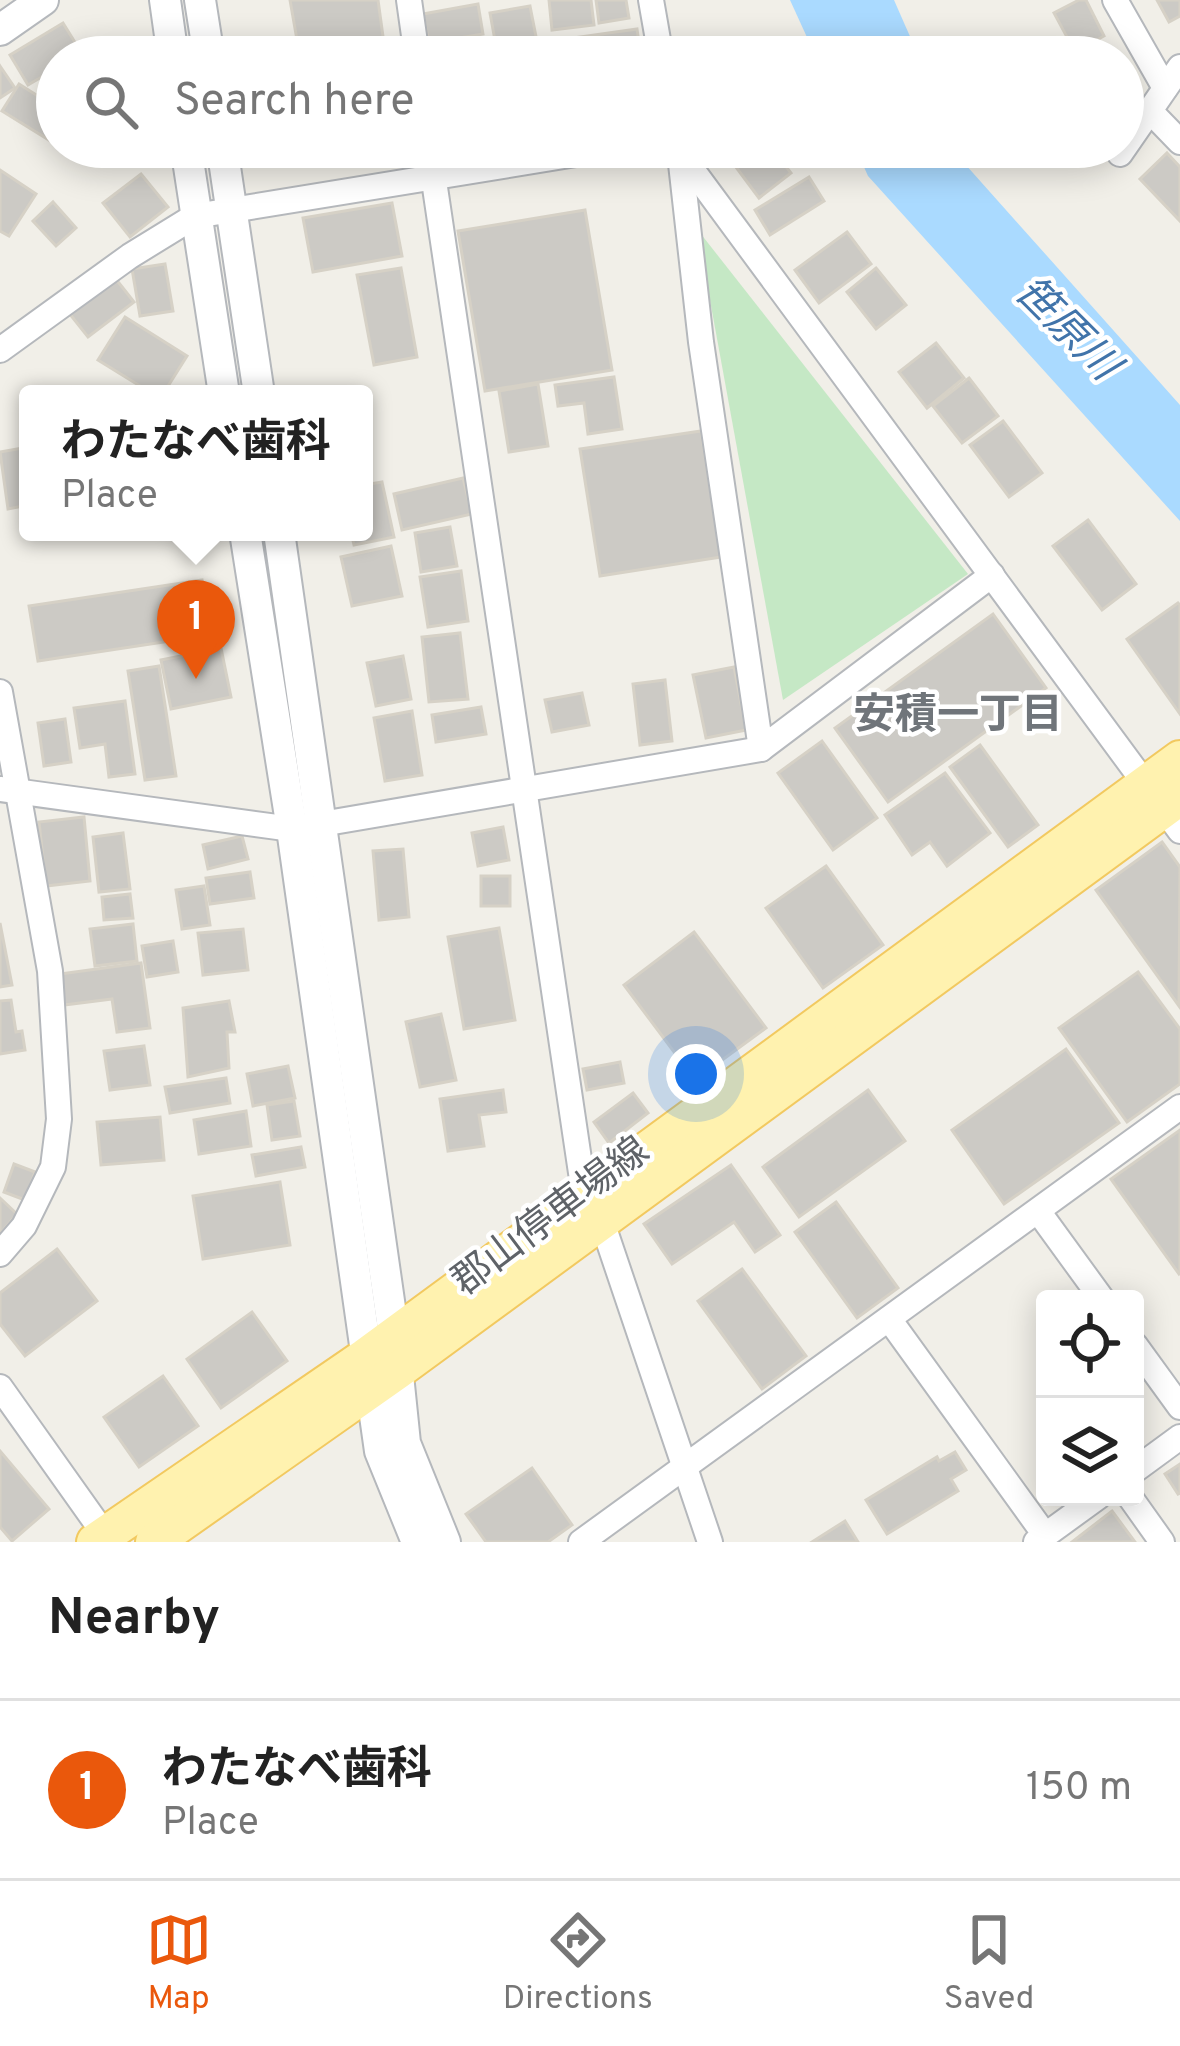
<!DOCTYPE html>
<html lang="en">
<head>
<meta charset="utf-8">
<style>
	:root { --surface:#fff; --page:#f6f6f6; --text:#222; --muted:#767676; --line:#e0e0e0; --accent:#ea580c }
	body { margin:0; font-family:Overpass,"Noto Sans JP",sans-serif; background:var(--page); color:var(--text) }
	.controls { position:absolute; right:36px; bottom:36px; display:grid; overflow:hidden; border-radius:12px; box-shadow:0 6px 30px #0003 }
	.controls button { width:108px; height:108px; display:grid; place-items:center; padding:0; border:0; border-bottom:3px solid var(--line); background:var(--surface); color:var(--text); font:60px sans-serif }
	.you { position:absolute; left:696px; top:1074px; width:42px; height:42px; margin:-30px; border:9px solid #fff; border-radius:50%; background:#1a73e8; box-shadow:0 0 0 18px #1a73e833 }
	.badge { display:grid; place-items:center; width:78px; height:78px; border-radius:50%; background:var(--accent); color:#fff; font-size:39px; font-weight:700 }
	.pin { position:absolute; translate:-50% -99px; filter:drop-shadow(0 3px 6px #0008) }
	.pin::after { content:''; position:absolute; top:63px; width:42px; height:36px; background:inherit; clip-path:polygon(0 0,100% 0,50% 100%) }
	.popup { position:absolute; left:19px; top:385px; width:354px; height:156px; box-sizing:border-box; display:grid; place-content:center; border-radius:12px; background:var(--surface); filter:drop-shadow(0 3px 9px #0005); font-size:39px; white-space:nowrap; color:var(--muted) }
	.popup b { font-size:45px; color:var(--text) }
	.popup::after { content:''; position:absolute; left:50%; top:100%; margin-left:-24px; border:24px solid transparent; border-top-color:var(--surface) }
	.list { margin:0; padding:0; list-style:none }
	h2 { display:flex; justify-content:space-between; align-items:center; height:156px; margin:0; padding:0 48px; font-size:51px }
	h2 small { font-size:39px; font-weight:400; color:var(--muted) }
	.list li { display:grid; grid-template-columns:78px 1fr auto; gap:36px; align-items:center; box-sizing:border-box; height:180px; padding:0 48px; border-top:3px solid var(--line) }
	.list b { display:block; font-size:45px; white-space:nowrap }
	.list p { margin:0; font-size:39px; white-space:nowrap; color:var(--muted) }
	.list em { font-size:39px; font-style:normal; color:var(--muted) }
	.icon { flex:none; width:66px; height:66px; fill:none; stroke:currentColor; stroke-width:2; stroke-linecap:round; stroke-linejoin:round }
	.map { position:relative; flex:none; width:1180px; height:1542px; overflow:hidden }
	.search { position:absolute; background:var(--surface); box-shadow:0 6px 30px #0003; left:36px; right:36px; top:36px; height:132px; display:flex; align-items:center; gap:30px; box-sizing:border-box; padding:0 42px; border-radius:66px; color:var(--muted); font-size:45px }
	.sheet { height:336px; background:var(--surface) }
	nav { display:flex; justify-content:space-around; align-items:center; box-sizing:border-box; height:168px; border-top:3px solid var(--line); background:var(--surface); font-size:33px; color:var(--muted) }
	nav a { display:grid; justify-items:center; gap:6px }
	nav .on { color:var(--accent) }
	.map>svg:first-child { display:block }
</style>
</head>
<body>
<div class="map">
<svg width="1180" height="1542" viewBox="0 0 1180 1542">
	<rect width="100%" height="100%" fill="#f1efe8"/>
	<polygon fill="#c5e8c5" points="697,229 968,574 783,700"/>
	<g fill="#aadaff">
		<polygon points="790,0 894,0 919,57 816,57"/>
		<polygon points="855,147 958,147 965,164 1180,405 1180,521 868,176"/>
	</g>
	<g fill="#cccac5" stroke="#d6d1c6" stroke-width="3">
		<polygon points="290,0 378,0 385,51 300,57"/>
		<polygon points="549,0 591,0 594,25 552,30"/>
		<polygon points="596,0 626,0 629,18 599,23"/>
		<polygon points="1079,0 1086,0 1104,36 1075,52 1054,13"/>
		<polygon points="1157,0 1180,0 1180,16 1169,22"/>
		<polygon points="478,4 483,34 429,43 423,14"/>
		<polygon points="530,6 540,57 498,57 490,13"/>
		<polygon points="63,23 81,52 74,57 57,57 57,68 28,85 10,55"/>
		<polygon points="637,29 641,57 562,57 559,40"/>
		<polygon points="0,66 15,88 0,98"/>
		<polygon points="19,84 57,108 57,145 2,111"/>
		<polygon points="721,147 771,147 791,173 759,198"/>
		<polygon points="1167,153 1180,167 1180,221 1140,179"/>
		<polygon points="0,170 36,194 9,236 0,231"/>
		<polygon points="141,174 168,207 130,237 103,203"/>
		<polygon points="809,177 824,201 770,235 755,210"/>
		<polygon points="53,202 76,228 56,246 33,221"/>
		<polygon points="392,203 402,256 313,272 303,218"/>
		<polygon points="585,210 612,370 485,391 458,231"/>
		<polygon points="847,232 871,264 819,303 795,270"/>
		<polygon points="165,264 173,311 140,316 132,269"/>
		<polygon points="401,268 417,357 374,365 357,275"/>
		<polygon points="876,268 906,305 876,329 847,292"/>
		<polygon points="115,278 134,302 88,337 69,313"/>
		<polygon points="125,317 187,356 163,394 153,394 98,360"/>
		<polygon points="936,343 964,378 927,408 899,372"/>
		<polygon points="614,377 622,429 588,434 584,403 558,406 555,385"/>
		<polygon points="969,378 998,416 962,443 933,406"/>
		<polygon points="538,384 548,446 509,452 499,391"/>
		<polygon points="1003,421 1042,473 1009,497 970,445"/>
		<polygon points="701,431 721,557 600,576 580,449"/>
		<polygon points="28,447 28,505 8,509 0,452"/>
		<polygon points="463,478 472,514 402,530 394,494"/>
		<polygon points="382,482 394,537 354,545 351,532 364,532 364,485"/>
		<polygon points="1088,520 1136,584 1102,610 1053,546"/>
		<polygon points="450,527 457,566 421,572 415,533"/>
		<polygon points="391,546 402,596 352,606 341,557"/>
		<polygon points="461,571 468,621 428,627 420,577"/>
		<polygon points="202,580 210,635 38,661 29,606"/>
		<polygon points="1178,603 1180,605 1180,714 1127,639"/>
		<polygon points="993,614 1046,688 888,802 835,728"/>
		<polygon points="460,633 468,699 429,702 422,637"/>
		<polygon points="221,648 231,697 171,709 161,660"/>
		<polygon points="403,656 411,699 376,706 367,663"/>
		<polygon points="159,666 176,776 145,780 128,671"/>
		<polygon points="734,667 746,730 706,738 693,675"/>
		<polygon points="665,680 672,741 640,745 633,684"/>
		<polygon points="582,693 589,725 552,732 545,700"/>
		<polygon points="125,701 135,774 109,777 105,744 80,748 74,708"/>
		<polygon points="481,707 486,734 436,742 432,715"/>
		<polygon points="412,711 422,775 385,781 374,718"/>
		<polygon points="65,719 71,762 44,766 38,723"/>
		<polygon points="822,741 877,818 833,850 778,773"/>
		<polygon points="980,745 1038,825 1008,847 950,767"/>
		<polygon points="945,773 990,833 947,866 930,842 912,855 885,815"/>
		<polygon points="84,817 90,881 46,886 39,822"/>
		<polygon points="503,827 509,860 478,866 472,833"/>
		<polygon points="123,833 130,889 99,892 93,837"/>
		<polygon points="242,836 248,859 208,869 203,845"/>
		<polygon points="1162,842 1180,867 1179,1006 1096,890"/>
		<polygon points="403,849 409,917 379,920 373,851"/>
		<polygon points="826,866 883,945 823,988 766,908"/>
		<polygon points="250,872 254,898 210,904 206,878"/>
		<rect x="481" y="876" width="29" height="30"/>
		<polygon points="204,886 210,925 182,929 176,890"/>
		<polygon points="130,894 133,918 104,920 102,897"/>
		<polygon points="0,923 12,985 0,987"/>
		<polygon points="133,924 137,961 95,966 90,929"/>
		<polygon points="499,928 515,1020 464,1029 448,937"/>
		<polygon points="243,929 248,970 203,975 198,933"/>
		<polygon points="694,932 766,1028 695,1080 624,985"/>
		<polygon points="173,941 178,972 147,977 142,946"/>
		<polygon points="141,963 150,1028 117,1032 112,999 64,1005 60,974"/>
		<polygon points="1138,972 1180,1029 1180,1084 1127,1122 1059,1028"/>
		<polygon points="11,1000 16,1032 22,1031 25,1050 0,1054 0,1001"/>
		<polygon points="229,1001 235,1032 227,1032 229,1068 188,1077 183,1008"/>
		<polygon points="441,1014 456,1080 420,1087 406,1022"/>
		<polygon points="144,1046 150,1085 110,1090 104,1051"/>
		<polygon points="1066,1049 1119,1123 1004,1204 952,1130"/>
		<polygon points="620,1062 624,1083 587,1090 583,1069"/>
		<polygon points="288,1066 295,1098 253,1106 247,1074"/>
		<polygon points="226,1078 230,1103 170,1113 165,1087"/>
		<polygon points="503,1090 506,1112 479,1115 484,1146 448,1151 440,1099"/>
		<polygon points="868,1090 905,1141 799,1217 763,1167"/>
		<polygon points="633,1093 648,1113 609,1143 594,1122"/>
		<polygon points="294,1101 300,1136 272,1140 267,1105"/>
		<polygon points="246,1111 251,1146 199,1154 194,1120"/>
		<polygon points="160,1117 164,1160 101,1165 97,1122"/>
		<polygon points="1180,1130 1180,1273 1179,1274 1111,1179"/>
		<polygon points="301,1147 305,1167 256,1176 252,1155"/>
		<polygon points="14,1164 35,1172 25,1200 4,1192"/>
		<polygon points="731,1165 780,1235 755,1252 734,1222 672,1264 644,1224"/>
		<polygon points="280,1182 290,1245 203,1259 193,1196"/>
		<polygon points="0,1198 17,1214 0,1234"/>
		<polygon points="836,1202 898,1288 857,1318 795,1232"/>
		<polygon points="57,1249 97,1301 25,1356 0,1324 0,1293"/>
		<polygon points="742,1269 806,1356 762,1389 698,1301"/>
		<polygon points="252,1312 287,1361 221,1408 187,1359"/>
		<polygon points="163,1376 198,1426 139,1467 104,1417"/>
		<polygon points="0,1451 49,1509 12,1541 0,1527"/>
		<polygon points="955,1452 966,1470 951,1479 958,1491 887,1534 866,1500 937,1457 939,1461"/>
		<polygon points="1180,1464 1180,1493 1178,1494 1165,1474"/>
		<polygon points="532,1468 572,1525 548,1542 486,1542 466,1514"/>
		<polygon points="1112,1511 1135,1542 1072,1542"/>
		<polygon points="845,1521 858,1542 812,1542"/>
	</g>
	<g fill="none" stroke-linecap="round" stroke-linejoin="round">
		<g stroke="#b5b8bc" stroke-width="28">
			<g id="minor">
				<polyline points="409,0 417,57"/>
				<polyline points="651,0 661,57"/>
				<polyline points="1115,0 1165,88"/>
				<polyline points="1150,111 1180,142"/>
				<polyline points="429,147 584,1193"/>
				<polyline points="680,153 1180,831"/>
				<polyline points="1120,154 1180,67"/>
				<polyline points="680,155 701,342 761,749"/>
				<polyline points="0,350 130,256 195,216 619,147"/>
				<polyline points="0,692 50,971 59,1119 53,1167 24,1226 0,1254"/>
				<polyline points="0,789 292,829 761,749 992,575"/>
				<polyline points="1038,1211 1102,1299"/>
				<polyline points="602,1222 710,1542"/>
				<polyline points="889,1319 1045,1535"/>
				<polyline points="1135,1345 1180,1407"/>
				<polyline points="0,1387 110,1542"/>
				<polyline points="1135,1470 1180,1437"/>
				<polyline points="1130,1497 1162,1542"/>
				<polyline points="581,1542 1180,1107"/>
				<polyline points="1036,1542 1098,1497"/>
			</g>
		</g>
		<g stroke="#b5b8bc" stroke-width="34">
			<g id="tertiary">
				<polyline points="165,0 173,57"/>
				<polyline points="200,0 209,57"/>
				<polyline points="0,30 43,0"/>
				<polyline points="186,147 224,394"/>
				<polyline points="222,147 259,394"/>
				<polyline points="245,532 292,829 380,1451 417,1542"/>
				<polyline points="279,532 394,1336 405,1443 445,1542"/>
			</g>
		</g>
		<g stroke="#f2c960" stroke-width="40">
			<g id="primary">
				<polyline points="95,1542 365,1357 1180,759"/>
				<polyline points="154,1542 397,1371 1180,797"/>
			</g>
		</g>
		<use href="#minor" stroke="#fff" stroke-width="24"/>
		<use href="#tertiary" stroke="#fff" stroke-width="30"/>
		<use href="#primary" stroke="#fff2af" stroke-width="36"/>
	</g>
	<g text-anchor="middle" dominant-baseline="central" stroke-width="9" stroke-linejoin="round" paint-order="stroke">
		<g font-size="39" fill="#5f6368" stroke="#fff">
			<text transform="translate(552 1218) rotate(-37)">郡山停車場線</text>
		</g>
		<g font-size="42" font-style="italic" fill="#4174aa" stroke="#fff">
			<text transform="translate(1065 330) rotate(45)">笹原川</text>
		</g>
		<g font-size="42" font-weight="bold" fill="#70757a" stroke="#fff">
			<text x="958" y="717">安積一丁目</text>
		</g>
	</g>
</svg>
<div class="controls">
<button><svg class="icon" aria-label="locate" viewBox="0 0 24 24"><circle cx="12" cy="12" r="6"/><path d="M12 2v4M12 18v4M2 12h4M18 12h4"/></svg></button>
<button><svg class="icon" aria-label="layers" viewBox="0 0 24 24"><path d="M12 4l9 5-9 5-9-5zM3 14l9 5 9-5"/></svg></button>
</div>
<div class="you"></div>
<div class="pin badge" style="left:196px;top:679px">1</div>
<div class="popup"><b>わたなべ歯科</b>Place</div>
<div class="search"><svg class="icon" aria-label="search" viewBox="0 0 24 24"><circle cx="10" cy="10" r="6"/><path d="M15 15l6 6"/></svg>Search here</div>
</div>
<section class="sheet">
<h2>Nearby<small></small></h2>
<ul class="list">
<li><span class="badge">1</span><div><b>わたなべ歯科</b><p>Place</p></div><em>150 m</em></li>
</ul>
</section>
<nav>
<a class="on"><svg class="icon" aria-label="map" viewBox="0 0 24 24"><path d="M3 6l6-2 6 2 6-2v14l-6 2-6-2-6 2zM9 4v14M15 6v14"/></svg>Map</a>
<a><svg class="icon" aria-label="directions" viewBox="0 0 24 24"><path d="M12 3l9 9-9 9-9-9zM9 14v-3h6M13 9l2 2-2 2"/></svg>Directions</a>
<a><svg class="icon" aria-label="saved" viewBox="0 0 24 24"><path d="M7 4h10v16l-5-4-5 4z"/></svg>Saved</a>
</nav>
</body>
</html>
